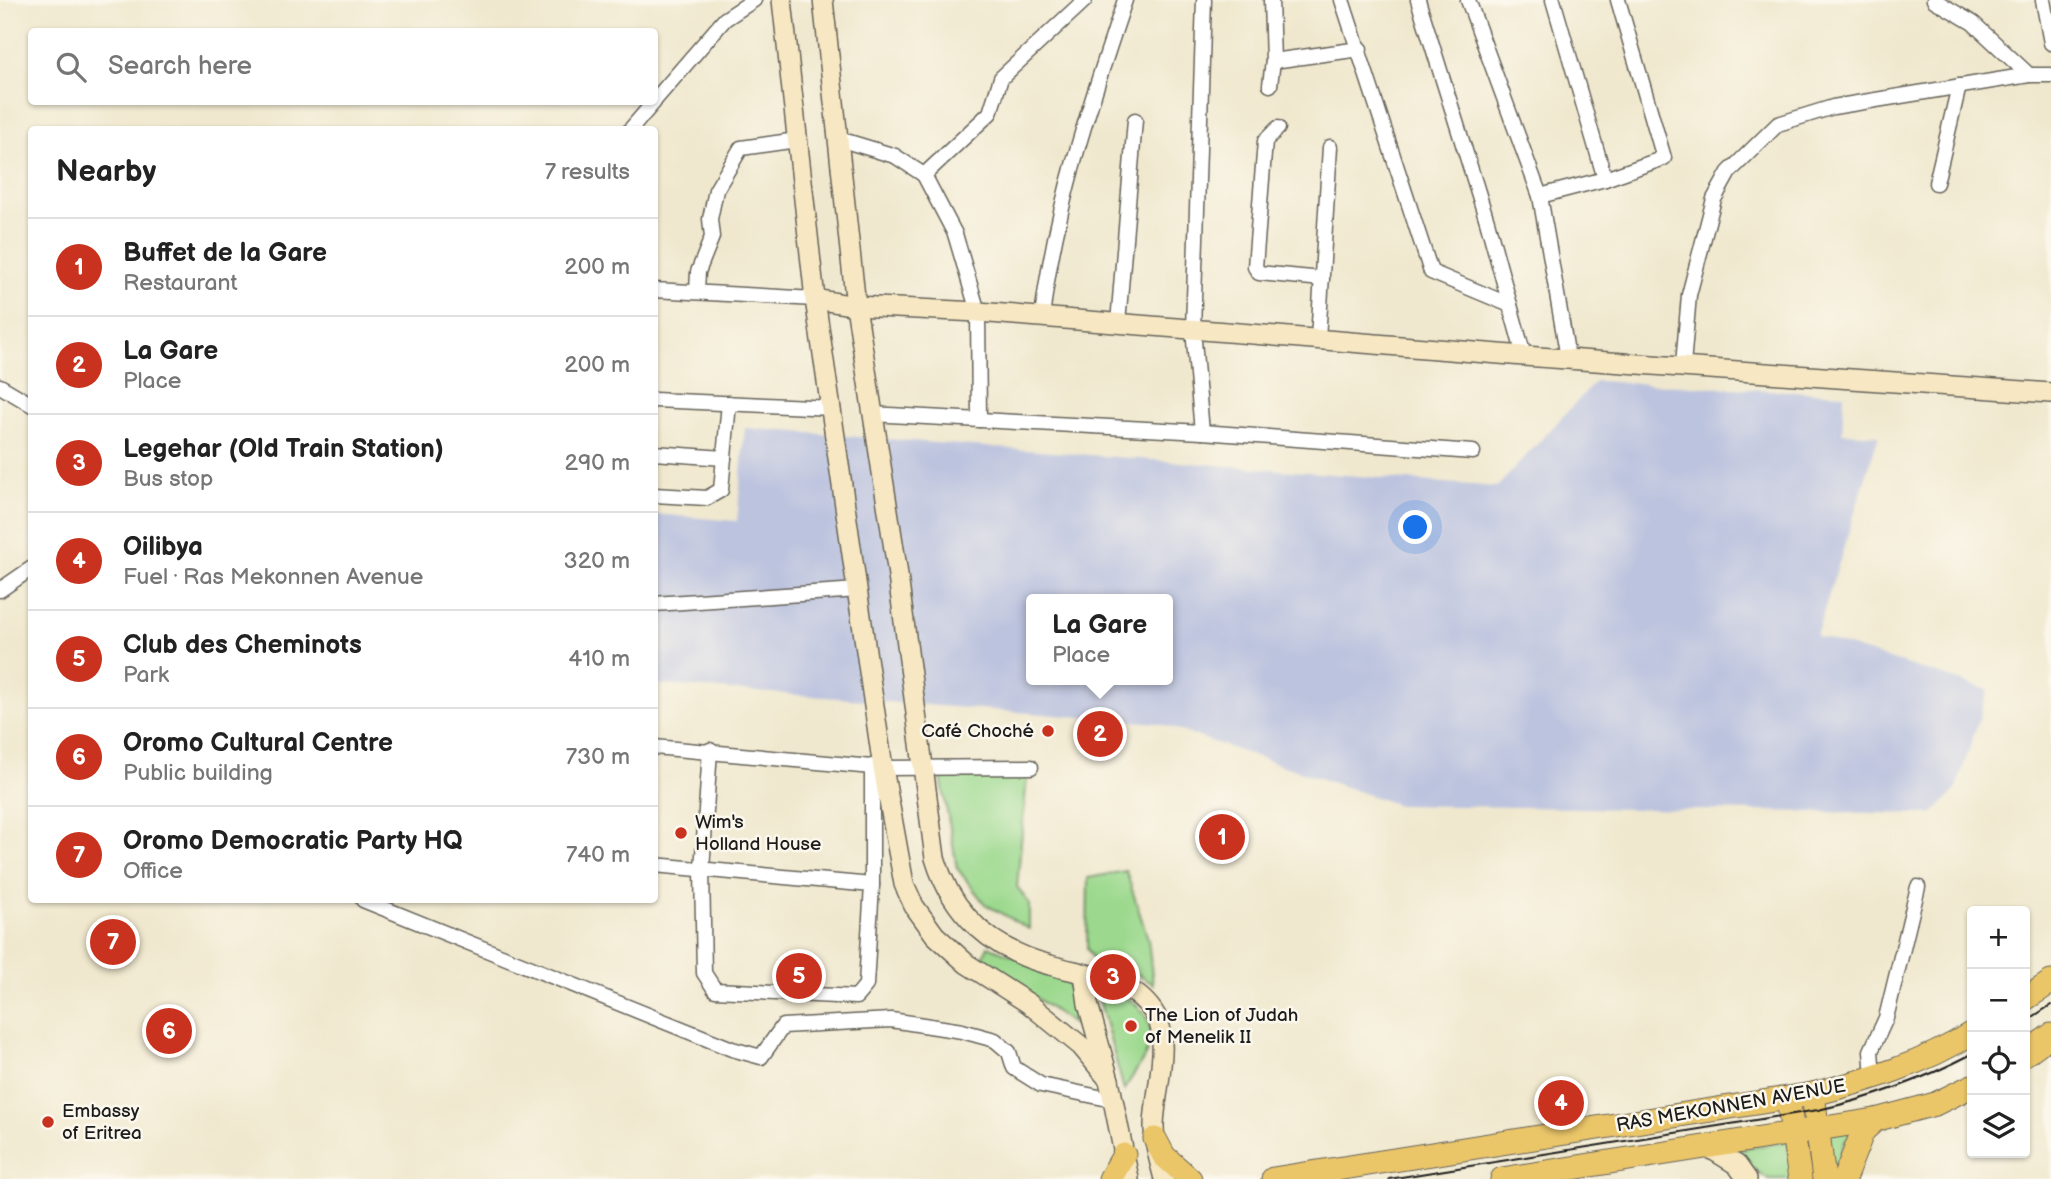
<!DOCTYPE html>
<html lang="en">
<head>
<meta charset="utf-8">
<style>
	:root { --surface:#fff; --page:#f2f2f2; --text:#222; --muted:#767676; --line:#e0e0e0; --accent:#c8321e }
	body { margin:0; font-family:"Balsamiq Sans",sans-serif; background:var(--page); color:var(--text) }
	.controls { position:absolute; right:21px; bottom:21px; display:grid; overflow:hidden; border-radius:7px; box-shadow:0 2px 5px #0004 }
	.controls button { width:63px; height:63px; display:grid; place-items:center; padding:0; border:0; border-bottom:2px solid var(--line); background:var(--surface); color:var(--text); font:35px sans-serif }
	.you { position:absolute; left:1416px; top:528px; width:24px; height:24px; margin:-18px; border:5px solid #fff; border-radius:50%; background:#1a73e8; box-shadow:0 0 0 10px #1a73e833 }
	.badge { display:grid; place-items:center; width:46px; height:46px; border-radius:50%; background:var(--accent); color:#fff; font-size:23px; font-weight:700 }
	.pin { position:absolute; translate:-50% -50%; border:4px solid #fff; box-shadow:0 2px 7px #0006 }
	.popup { position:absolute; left:1026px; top:594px; width:147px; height:91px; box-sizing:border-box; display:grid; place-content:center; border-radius:7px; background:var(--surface); filter:drop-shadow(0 2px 5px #0005); font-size:23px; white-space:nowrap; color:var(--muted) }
	.popup b { font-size:26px; color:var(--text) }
	.popup::after { content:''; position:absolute; left:50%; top:100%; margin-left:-14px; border:14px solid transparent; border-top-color:var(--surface) }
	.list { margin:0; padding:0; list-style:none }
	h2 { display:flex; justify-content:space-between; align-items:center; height:91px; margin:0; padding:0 28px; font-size:30px }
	h2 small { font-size:23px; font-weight:400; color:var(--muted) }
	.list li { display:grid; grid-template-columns:46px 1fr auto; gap:21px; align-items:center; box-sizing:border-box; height:98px; padding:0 28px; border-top:2px solid var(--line) }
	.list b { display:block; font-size:26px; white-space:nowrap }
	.list p { margin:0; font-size:23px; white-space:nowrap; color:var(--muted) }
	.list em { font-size:23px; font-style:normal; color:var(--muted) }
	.icon { flex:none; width:38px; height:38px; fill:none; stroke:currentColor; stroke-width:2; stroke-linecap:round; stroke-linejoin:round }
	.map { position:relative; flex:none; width:2051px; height:1179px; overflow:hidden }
	.search { position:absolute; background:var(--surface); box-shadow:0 2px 5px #0004; left:28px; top:28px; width:630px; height:77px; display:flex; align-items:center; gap:18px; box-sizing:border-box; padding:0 24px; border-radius:7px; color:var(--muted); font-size:26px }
	.panel { position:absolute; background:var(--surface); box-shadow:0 2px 5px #0004; left:28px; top:126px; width:630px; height:777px; border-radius:7px }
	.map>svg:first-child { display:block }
</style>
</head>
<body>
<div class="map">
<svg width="2051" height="1179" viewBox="0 0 2051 1179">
	<rect width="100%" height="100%" fill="#fbf7ec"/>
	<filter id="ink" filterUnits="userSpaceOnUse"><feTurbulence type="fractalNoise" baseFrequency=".0143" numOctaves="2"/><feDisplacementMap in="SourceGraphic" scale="14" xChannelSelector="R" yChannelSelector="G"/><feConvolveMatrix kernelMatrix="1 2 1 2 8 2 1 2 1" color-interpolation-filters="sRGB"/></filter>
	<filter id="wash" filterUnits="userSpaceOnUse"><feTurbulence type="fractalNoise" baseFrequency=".00686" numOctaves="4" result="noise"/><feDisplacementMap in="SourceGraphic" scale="28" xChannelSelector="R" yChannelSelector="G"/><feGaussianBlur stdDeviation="1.57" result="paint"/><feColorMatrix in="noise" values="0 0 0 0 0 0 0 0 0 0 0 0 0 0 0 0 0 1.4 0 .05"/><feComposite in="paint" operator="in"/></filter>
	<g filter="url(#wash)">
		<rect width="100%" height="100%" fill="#f0e8ce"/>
		<path fill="#bcc3de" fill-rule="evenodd" d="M 1596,381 L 1844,394 L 1842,433 L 1879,435 L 1816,636 L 1988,690 L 1956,790 L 1932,814 L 1398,805 L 1158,723 L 655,684 L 654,514 L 737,521 L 745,428 L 1497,487 ZM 1032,599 L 1168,599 L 1168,680 L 1032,680 Z"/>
		<g fill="#9cd98e" stroke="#5c7a55" stroke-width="2">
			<polygon points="1027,776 1017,887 1029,903 1029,929 985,904 957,868 941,777"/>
			<polygon points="1126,871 1148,939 1153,984 1119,962 1094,960 1087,949 1088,878"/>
			<polygon points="988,946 1067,977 1078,1028 982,959"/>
			<path d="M 1098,981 C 1122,994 1157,1010 1150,1043 C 1147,1058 1131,1077 1124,1090 L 1097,992 Z"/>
			<polygon points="1856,1128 1844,1143 1834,1176 1823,1132"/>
			<polygon points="1788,1141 1793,1179 1769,1179 1726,1152"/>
		</g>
	</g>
	<g filter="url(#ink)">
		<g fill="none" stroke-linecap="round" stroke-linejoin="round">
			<g stroke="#66635a" stroke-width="17">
				<g id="street">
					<polyline points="1342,0 1431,272 1510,305"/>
					<polyline points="1418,0 1487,221 1524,356"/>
					<polyline points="1468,0 1540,196 1568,358"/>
					<polyline points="1553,0 1605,179"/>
					<polyline points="1934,0 1973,23 2029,75"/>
					<polyline points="2043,0 2051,43"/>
					<polyline points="1273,61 1360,49"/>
					<polyline points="1270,85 1273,61 1271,0"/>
					<polyline points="654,101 725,19 754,0"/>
					<polyline points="1278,128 1265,141 1255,267 1259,273 1322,279"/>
					<polyline points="630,130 654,102"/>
					<polyline points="839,139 895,156 924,175"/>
					<polyline points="1936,183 1959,86"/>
					<polyline points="1540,196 1605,179 1664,158 1618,0"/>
					<polyline points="654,290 815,299"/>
					<polyline points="697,291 698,272 712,237 710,219 716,190 741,148 797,140"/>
					<path d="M 1042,317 C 1055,208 1090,104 1125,0"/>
					<polyline points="1118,323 1135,120"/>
					<polyline points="1318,339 1330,147"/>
					<polyline points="1683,365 1689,295 1714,199 1729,172 1778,124 1833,107 2029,75 2051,75"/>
					<polyline points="0,386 32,405"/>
					<polyline points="654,400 833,408"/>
					<polyline points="871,414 1202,432 1473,452"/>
					<polyline points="979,420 978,312 955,234 924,175 990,113 1001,78 1085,0"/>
					<polyline points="1202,432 1193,329 1204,0"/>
					<polyline points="654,453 724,458"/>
					<polyline points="654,495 707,498 721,490 729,403"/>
					<polyline points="0,590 32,568"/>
					<polyline points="654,604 858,590"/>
					<polyline points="654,747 883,768 1031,767"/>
					<polyline points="710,750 702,870 704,973 715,990 856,997 866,985 872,885 872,766"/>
					<polyline points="654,865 872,885"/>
					<polyline points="363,900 732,1049 761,1057 783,1026 891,1020 962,1031 995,1040 1009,1052 1014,1068 1041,1085 1113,1100"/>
					<polyline points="1873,1077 1871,1051 1886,1018 1918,887"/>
				</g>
			</g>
			<g stroke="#66635a" stroke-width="22">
				<g id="secondary">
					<polyline points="782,0 815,299 883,768 904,884 914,906 935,935 967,964 1028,1003 1081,1046 1109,1080"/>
					<path d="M 823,0 L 856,306 L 897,568 L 935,858 C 952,914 992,950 1050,965 C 1088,976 1134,978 1156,1016 C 1171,1042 1154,1097 1154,1127 C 1154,1145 1160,1162 1164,1179"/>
					<polyline points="815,299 856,306 978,312 1524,356 2051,393"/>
					<polyline points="1084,974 1088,1004 1109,1080 1129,1179"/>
					<polyline points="1708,1147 1737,1165 1747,1179"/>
				</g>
			</g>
			<g stroke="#66635a" stroke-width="25">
				<g id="primary">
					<polyline points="2025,999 2051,982"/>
					<polyline points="2025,1054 2051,1035"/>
					<polyline points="1813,1094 1824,1179"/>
					<polyline points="1788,1099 1800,1179"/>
					<polyline points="1155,1139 1164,1156 1190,1179"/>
					<polyline points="1110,1179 1124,1155"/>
					<path d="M 1273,1179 L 1813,1094 C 1869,1080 1923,1064 1972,1033"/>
					<polyline points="1502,1179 1875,1120 1935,1104 1972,1086"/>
					<polyline points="1844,1179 1863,1131 1875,1120"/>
				</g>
			</g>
			<use href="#street" stroke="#fff" stroke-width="14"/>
			<use href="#secondary" stroke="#f7e8c3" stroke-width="19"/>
			<use href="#primary" stroke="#ebc669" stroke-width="23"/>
			<g stroke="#1c1c1c" stroke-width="2">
				<polyline points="2025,1022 2051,1005"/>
				<path d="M 1389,1179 L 1818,1110 C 1873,1098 1922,1080 1972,1054"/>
			</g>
		</g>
	</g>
	<g fill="#c8321e" stroke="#fbf7ec" stroke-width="2.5">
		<circle cx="1048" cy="731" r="7"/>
		<circle cx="681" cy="833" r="7"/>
		<circle cx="1131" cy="1026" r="7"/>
		<circle cx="48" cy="1122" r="7"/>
	</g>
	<g text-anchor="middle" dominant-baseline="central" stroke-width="5" stroke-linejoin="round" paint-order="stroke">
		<g font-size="19" fill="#1c1c1c" stroke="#fbf7ec" text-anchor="start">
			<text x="1034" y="731" text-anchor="end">Café Choché</text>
			<text x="695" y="822">Wim's<tspan x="695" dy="22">Holland House</tspan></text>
			<text x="1145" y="1015">The Lion of Judah<tspan x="1145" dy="22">of Menelik II</tspan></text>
			<text x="62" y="1111">Embassy<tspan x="62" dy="22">of Eritrea</tspan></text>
		</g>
		<g font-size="19" fill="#1c1c1c" stroke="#fbf7ec">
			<text transform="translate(1731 1106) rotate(-10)">RAS MEKONNEN AVENUE</text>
		</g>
	</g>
</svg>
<div class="controls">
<button>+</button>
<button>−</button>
<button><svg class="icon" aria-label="locate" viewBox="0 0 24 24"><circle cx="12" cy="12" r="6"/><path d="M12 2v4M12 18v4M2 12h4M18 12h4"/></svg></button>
<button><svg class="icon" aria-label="layers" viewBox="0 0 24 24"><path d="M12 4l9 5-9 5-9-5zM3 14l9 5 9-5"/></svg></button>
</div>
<div class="you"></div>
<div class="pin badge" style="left:1222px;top:837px">1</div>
<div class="pin badge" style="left:1100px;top:734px">2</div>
<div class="popup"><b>La Gare</b>Place</div>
<div class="pin badge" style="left:1113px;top:977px">3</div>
<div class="pin badge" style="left:1561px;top:1103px">4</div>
<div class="pin badge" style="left:799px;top:976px">5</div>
<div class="pin badge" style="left:169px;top:1031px">6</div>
<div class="pin badge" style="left:113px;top:942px">7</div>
<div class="search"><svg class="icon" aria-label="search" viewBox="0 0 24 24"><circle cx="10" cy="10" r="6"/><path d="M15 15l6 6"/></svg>Search here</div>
<section class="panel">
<h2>Nearby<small>7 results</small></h2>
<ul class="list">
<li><span class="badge">1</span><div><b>Buffet de la Gare</b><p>Restaurant</p></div><em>200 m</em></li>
<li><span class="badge">2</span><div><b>La Gare</b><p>Place</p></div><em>200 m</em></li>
<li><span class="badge">3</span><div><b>Legehar (Old Train Station)</b><p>Bus stop</p></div><em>290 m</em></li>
<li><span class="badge">4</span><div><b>Oilibya</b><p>Fuel · Ras Mekonnen Avenue</p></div><em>320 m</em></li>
<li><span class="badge">5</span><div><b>Club des Cheminots</b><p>Park</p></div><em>410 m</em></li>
<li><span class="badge">6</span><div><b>Oromo Cultural Centre</b><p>Public building</p></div><em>730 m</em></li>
<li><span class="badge">7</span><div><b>Oromo Democratic Party HQ</b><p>Office</p></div><em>740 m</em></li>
</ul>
</section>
</div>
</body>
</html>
